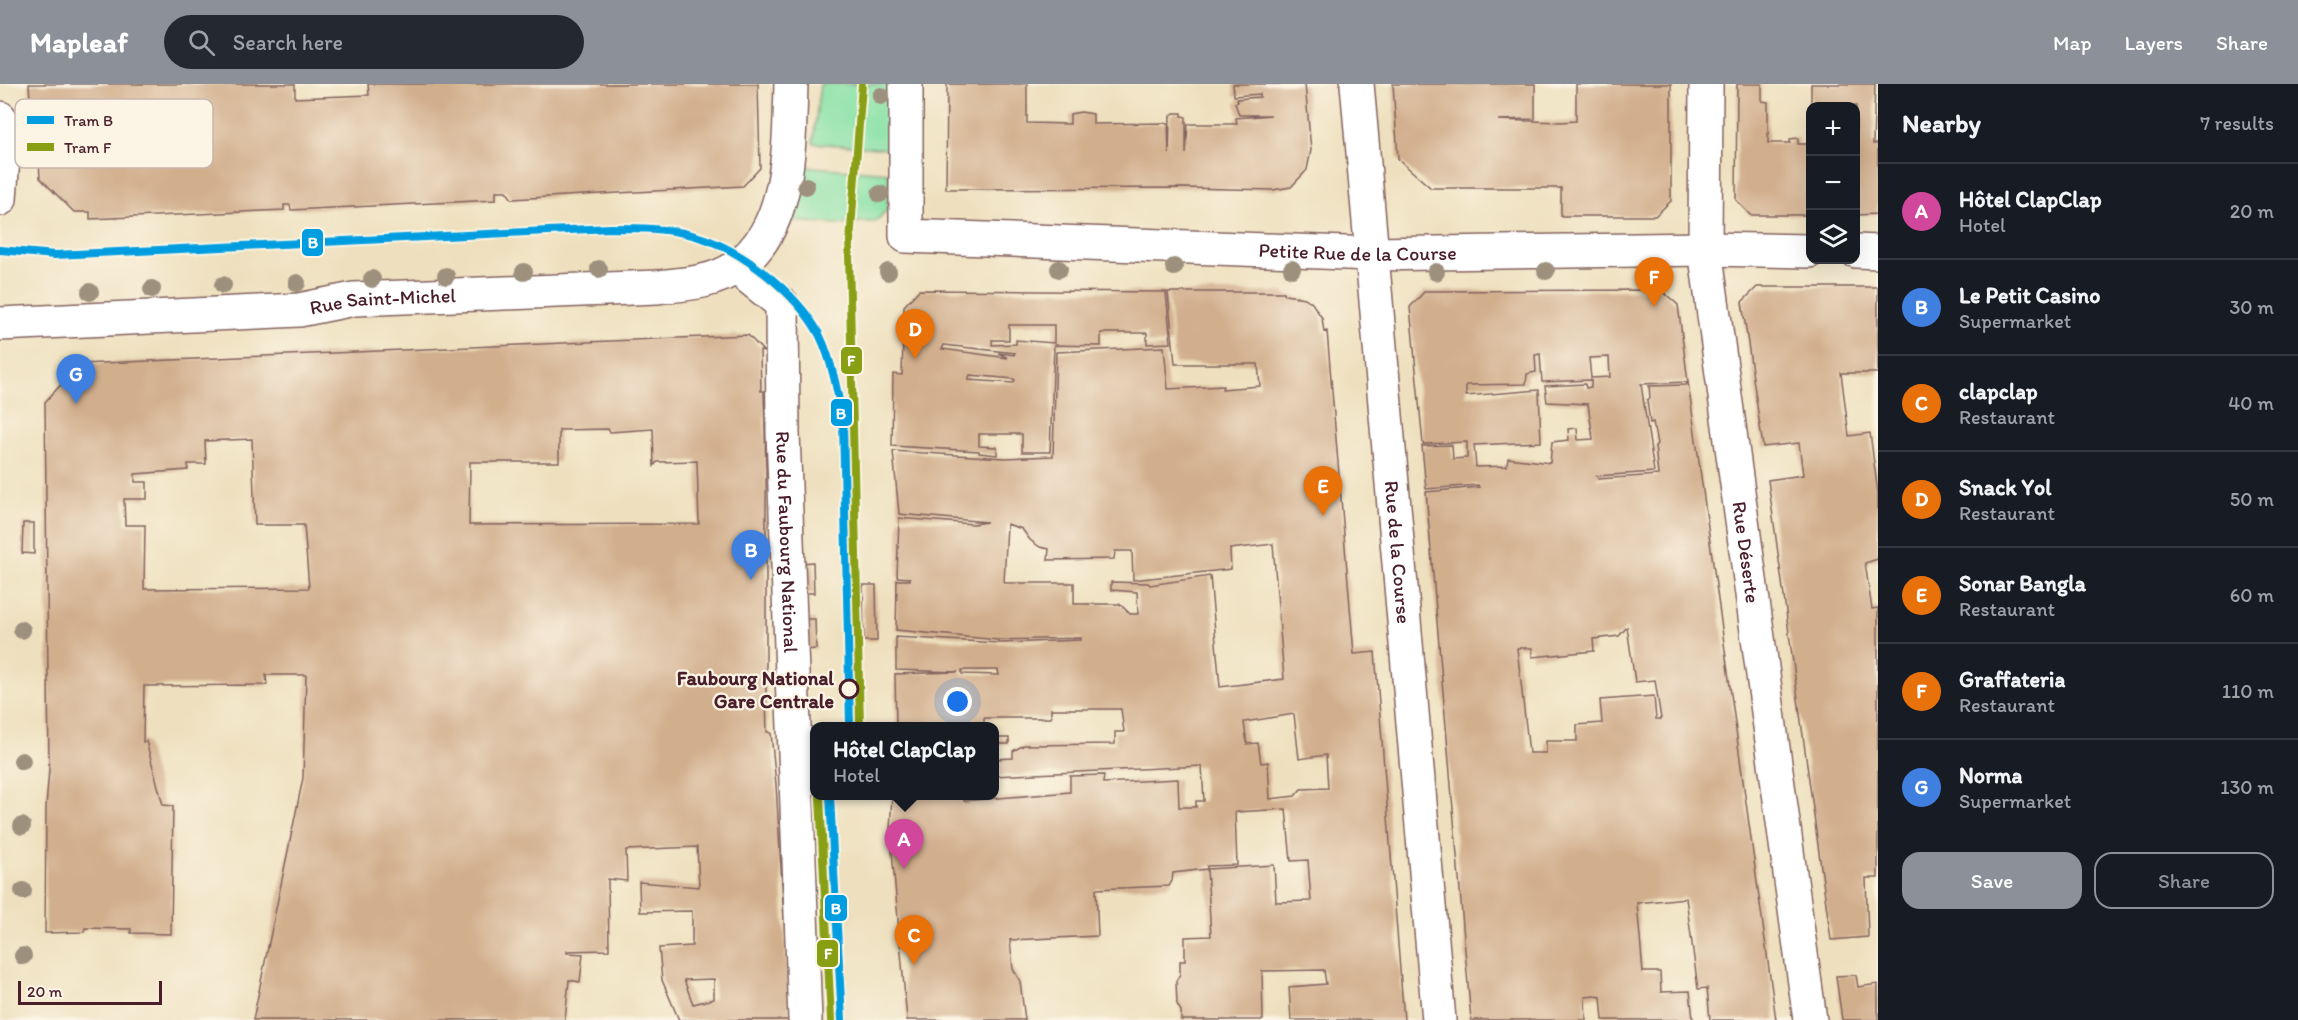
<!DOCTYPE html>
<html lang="en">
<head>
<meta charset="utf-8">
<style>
	:root { --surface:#171b24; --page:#242831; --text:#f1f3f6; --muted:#9ea1a6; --line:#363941; --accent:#8c9099 }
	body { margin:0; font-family:Itim,sans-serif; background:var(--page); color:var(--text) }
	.controls { position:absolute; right:18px; top:18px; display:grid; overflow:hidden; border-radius:12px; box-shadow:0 6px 24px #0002 }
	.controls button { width:54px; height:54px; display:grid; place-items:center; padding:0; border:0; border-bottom:2px solid var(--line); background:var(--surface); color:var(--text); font:30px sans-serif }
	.scale { position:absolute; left:18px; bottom:15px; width:144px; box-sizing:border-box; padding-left:6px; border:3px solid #4a1f2b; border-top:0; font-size:16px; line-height:21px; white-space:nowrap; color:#4a1f2b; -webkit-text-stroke:4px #fcf5e5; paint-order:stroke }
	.you { position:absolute; left:958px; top:618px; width:21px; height:21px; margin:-15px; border:4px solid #fff; border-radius:50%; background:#1a73e8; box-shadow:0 0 0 9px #1a73e833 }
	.badge { display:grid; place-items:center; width:39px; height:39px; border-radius:50%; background:var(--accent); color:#fff; font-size:20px; font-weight:700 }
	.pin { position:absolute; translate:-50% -50px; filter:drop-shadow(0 2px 3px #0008) }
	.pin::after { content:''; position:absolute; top:32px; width:21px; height:18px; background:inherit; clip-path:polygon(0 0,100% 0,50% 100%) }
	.popup { position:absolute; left:810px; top:638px; width:189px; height:78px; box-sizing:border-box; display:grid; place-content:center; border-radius:12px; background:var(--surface); filter:drop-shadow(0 2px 4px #0005); font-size:20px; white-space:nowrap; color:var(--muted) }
	.popup b { font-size:22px; color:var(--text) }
	.popup::after { content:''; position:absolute; left:50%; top:100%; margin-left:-12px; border:12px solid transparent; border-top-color:var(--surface) }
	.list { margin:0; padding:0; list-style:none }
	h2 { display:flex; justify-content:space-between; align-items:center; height:78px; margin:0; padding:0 24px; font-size:26px }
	h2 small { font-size:20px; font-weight:400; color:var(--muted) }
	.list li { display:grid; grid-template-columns:39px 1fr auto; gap:18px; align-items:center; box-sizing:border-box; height:96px; padding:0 24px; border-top:2px solid var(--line) }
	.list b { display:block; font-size:22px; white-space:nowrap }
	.list p { margin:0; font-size:20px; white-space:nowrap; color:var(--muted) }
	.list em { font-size:20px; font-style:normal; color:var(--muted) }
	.actions { display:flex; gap:12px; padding:18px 24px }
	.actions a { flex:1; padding:14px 0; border:2px solid var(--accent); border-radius:18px; text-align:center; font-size:21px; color:var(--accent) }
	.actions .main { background:var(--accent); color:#fff }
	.icon { flex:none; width:33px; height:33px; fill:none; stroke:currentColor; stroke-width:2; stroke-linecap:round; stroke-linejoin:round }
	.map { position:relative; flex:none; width:1878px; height:936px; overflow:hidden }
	header { display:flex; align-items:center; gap:36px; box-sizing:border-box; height:84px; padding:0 30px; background:var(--accent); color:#fff }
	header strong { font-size:28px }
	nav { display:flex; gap:33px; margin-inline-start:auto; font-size:21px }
	.search { width:420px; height:54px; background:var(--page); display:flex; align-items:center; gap:15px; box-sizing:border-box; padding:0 21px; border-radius:33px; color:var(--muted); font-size:22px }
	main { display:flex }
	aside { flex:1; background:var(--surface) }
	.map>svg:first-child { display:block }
</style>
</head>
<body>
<header>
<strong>Mapleaf</strong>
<div class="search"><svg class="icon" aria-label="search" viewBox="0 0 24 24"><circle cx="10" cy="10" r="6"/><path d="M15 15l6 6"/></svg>Search here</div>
<nav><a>Map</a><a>Layers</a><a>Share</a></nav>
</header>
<main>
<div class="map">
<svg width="1878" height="936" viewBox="0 0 1878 936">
	<rect width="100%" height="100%" fill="#fcf5e5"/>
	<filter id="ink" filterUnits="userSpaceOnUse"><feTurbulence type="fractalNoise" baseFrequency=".0167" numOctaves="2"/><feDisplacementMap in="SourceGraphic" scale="12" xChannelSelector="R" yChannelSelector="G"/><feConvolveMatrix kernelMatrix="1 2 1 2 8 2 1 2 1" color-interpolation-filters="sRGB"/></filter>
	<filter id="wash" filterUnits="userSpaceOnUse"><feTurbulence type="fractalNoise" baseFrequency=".008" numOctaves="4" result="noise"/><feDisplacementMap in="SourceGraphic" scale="24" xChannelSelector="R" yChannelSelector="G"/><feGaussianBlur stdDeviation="1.35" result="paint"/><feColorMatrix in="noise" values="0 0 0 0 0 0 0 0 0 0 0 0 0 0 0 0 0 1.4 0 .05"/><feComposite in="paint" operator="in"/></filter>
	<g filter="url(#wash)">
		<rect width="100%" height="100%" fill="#eee0be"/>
		<g fill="#88e1a6" stroke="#698068" stroke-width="1.5">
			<polygon points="820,0 889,0 889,65 813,59"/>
			<polygon points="801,82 889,89 887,126 875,138 851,138 851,141 792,137"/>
		</g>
		<g id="blocks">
			<g fill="#d1ae8c" fill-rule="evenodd">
				<polygon points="29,0 295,0 295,14 369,11 368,0 758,0 760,84 743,102 512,115 506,107 496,107 496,116 291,126 290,121 284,121 284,126 90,135 90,128 74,128 40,94 39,77 34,78"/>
				<polygon points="947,0 1027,0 1027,39 1070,40 1070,30 1081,28 1093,30 1093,40 1168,39 1169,70 1170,33 1174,29 1182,29 1182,32 1186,33 1186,70 1188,40 1237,40 1236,34 1271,31 1239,31 1235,19 1238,18 1237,15 1260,13 1260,10 1234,12 1233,0 1305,0 1311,66 1307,86 1291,103 1273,106 1184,104 946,105"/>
				<polygon points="1393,0 1535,0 1535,35 1498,36 1560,38 1576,37 1576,0 1671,0 1671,117 1655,132 1561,132 1561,104 1431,104 1398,75"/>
				<polygon points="1737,0 1762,0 1762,17 1768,18 1768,59 1790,59 1790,55 1798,54 1798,60 1810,60 1810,131 1750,131 1736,116"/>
				<polygon points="1811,0 1875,0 1873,60 1878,60 1878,130 1856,131 1856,22 1811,22"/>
				<polygon points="1757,203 1878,203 1878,289 1841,289 1849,352 1870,349 1878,409 1878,475 1865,479 1872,525 1878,524 1878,794 1866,794 1868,853 1831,856 1768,396 1803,391 1799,359 1763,363 1742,218"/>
				<path d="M 919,206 L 1166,208 L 1171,259 L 1147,260 L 1147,249 L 1101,249 L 1101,262 L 1054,261 L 1050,368 L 1022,368 L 1022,350 L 979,350 L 979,362 L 997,363 L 997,371 L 979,369 L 979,367 L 892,362 L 893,290 L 902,291 L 904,222 ZM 1009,241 L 1054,241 L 1054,259 L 1016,256 L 1016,260 L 992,261 L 992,256 L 1009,256 ZM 944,261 L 1015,269 L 1014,271 L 998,269 L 1008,274 L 942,265 ZM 970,291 L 1014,295 L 1015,296 L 1013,299 L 968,296 Z"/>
				<path d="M 1661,206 L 1678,221 L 1688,298 L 1641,300 L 1654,388 L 1597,392 L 1598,395 L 1658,391 L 1655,362 L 1657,360 L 1653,338 L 1650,339 L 1647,316 L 1650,314 L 1649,302 L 1686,301 L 1688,298 L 1776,936 L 1710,936 L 1707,904 L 1698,905 L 1686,814 L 1637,819 L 1643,888 L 1660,888 L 1661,908 L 1690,907 L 1693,936 L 1603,936 L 1601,913 L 1596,912 L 1585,913 L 1586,936 L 1471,936 L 1426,408 L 1479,403 L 1478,401 L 1426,405 L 1422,362 L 1452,361 L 1453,375 L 1467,374 L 1467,358 L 1423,360 L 1410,223 L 1425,207 ZM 1540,270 L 1542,298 L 1591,296 L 1591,303 L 1586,304 L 1585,300 L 1545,302 L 1547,318 L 1588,320 L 1593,355 L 1578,356 L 1577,344 L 1568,345 L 1569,356 L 1552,358 L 1550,379 L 1508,374 L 1507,382 L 1476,383 L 1474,361 L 1541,358 L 1539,306 L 1466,312 L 1466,301 L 1526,300 L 1527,290 L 1536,288 L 1535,271 ZM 1609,273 L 1610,293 L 1591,294 L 1589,274 ZM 1627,543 L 1635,598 L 1655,596 L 1661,635 L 1656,635 L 1654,612 L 1600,616 L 1602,639 L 1577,641 L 1577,657 L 1546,657 L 1546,669 L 1529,669 L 1517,564 L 1532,564 L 1532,573 L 1594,567 L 1593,555 L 1619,552 Z"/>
				<path d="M 1168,208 L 1284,208 L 1285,211 L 1305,214 L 1312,219 L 1322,234 L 1324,248 L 1327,247 L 1354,570 L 1375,568 L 1404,936 L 1291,936 L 1289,903 L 1326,900 L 1324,886 L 1262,887 L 1263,936 L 1181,936 L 1181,927 L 1177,920 L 1176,897 L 1180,890 L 1180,877 L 1185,877 L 1185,853 L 1211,852 L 1207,785 L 1274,781 L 1276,818 L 1311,817 L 1308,776 L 1291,777 L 1286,725 L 1235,728 L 1237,781 L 1207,782 L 1207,785 L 1173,789 L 1172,797 L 1169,802 L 1096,805 L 1098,852 L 1010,856 L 1013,885 L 1020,897 L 1025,936 L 907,936 L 890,745 L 892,712 L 965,712 L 964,717 L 1070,708 L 1070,692 L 1104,691 L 1103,699 L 1178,695 L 1179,723 L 1196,723 L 1196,717 L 1204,717 L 1202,682 L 994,692 L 994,675 L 1013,674 L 1013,667 L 1024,661 L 1115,660 L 1115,648 L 1124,648 L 1121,625 L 1051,625 L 1051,634 L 984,634 L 984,642 L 896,642 L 895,590 L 958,588 L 896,586 L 896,553 L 999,559 L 1081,556 L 1081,554 L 998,556 L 896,546 L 897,496 L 910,496 L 910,494 L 897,493 L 899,434 L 973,440 L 987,438 L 899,430 L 893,367 L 1004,374 L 1053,372 L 1056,268 L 1164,263 L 1168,305 L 1223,302 L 1222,305 L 1260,302 L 1258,280 L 1175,280 ZM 1007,440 L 1022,445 L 1030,456 L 1040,463 L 1049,465 L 1048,476 L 1114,475 L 1115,467 L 1132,467 L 1133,496 L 1231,485 L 1230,465 L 1273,460 L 1284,595 L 1220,603 L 1210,492 L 1150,501 L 1148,499 L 1111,498 L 1111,506 L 1137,508 L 1138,530 L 1130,530 L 1120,520 L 1074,520 L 1074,499 L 1004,499 ZM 962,586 L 998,586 L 999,591 L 962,590 ZM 1294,630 L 1299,675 L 1326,671 L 1328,704 L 1301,705 L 1295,712 L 1270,715 L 1268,678 L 1261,679 L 1258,659 L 1247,660 L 1244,638 Z"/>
				<path d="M 748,251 L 764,268 L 760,267 L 761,307 L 764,307 L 766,386 L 766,614 L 767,648 L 771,649 L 776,700 L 790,936 L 679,936 L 662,896 L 659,864 L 692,862 L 692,827 L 640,828 L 639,798 L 699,803 L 697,763 L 626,766 L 627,797 L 608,795 L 609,866 L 567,867 L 567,869 L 583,870 L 580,898 L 569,896 L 565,936 L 253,936 L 303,694 L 306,591 L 266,591 L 267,601 L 144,602 L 143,658 L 146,657 L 163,721 L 173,722 L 171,850 L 131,849 L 131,845 L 85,844 L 84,848 L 45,849 L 46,723 L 49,685 L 45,318 L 80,280 ZM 608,345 L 610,348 L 653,345 L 654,382 L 657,378 L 697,377 L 699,440 L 469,441 L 470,378 L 559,378 L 559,346 ZM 252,355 L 255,441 L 304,441 L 309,504 L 144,505 L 145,441 L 125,441 L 124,415 L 147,415 L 147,398 L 135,398 L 135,390 L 188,386 L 188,380 L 206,380 L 205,357 ZM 714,895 L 714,915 L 693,920 L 684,896 Z"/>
				<polygon points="23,439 34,439 34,470 22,469"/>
				<polygon points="813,478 814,509 802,509 801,479"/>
				<polygon points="863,501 876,501 877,557 864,557"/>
				<polygon points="804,535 815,535 816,565 805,566"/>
				<rect x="994" y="654" width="15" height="6"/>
				<polygon points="819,728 820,760 809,760 808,729"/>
				<polygon points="1856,891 1858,903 1878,900 1878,936 1842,936 1836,892"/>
			</g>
		</g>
	</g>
	<g filter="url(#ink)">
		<use href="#blocks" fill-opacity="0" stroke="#83635e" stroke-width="1.5"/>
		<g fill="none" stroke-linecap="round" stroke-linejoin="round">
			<g stroke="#83635e" stroke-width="36">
				<g id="pedestrian">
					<path id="s1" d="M 906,0 L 906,152 L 1371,170 L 1705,165 L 1810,167"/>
					<polyline points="1856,167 1878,168"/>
					<path id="s2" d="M 736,183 L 782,220 L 783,349 L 805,936"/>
				</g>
			</g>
			<g stroke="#83635e" stroke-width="36">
				<g id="minor">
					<path id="s3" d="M 1357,0 L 1439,936"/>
					<path id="s4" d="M 1706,0 L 1705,165 L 1810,936"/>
					<polyline points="0,34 3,73 0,115"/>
					<path id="s5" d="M 0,240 L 299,226 L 354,215 L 657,203 C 684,200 714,199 736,183 C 792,144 789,59 791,0"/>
				</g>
			</g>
			<use href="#pedestrian" stroke="#fff" stroke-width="33"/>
			<use href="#minor" stroke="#fff" stroke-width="33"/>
			<g stroke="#fcf5e5" stroke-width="12">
				<g id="tram-1">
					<path d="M 0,166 L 55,171 L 611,144 C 639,144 666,144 692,151 C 739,163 796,208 819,250 C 832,276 838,310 843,338 L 850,642"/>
					<polyline points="830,712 842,936"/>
				</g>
			</g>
			<g stroke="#fcf5e5" stroke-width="12">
				<g id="tram-2">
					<polyline points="860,642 849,171 862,1"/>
					<polyline points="820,713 831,936"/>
				</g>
			</g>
			<use href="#tram-1" stroke="#009ee0" stroke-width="8"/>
			<use href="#tram-2" stroke="#889f13" stroke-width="8"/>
		</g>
		<g fill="#9d917e">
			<circle cx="881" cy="12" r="9"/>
			<circle cx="806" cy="102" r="9"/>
			<circle cx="880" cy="110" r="9"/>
			<circle cx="1174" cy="183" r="9"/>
			<circle cx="599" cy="185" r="9"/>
			<circle cx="1059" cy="185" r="9"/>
			<circle cx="1292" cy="185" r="9"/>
			<circle cx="1546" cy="187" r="9"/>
			<circle cx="1654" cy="187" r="9"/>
			<circle cx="524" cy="188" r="9"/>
			<circle cx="888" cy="188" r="9"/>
			<circle cx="1436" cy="188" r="9"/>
			<circle cx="446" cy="192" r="9"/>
			<circle cx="372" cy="195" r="9"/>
			<circle cx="297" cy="199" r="9"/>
			<circle cx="223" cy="201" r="9"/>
			<circle cx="152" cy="205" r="9"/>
			<circle cx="90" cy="208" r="9"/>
			<circle cx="22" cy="546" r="9"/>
			<circle cx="22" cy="677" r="9"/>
			<circle cx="22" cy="742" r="9"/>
			<circle cx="23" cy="807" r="9"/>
			<circle cx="23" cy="872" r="9"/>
		</g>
	</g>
	<circle fill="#fcf5e5" stroke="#4a1f2b" stroke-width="3" cx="849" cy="605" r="9"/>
	<g text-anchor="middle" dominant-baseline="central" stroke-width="4.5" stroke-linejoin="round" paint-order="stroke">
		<g font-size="20" fill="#4a1f2b" stroke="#fcf5e5">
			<text stroke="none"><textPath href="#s1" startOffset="604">Petite Rue de la Course</textPath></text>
			<text stroke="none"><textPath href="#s5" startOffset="384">Rue Saint-Michel</textPath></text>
			<text stroke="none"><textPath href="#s2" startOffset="297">Rue du Faubourg National</textPath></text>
			<text stroke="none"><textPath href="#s3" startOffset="470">Rue de la Course</textPath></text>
			<text stroke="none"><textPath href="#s4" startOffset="471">Rue Déserte</textPath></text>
		</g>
		<g font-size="20" font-weight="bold" fill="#4a1f2b" stroke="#fcf5e5" text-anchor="end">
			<text x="834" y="594">Faubourg National<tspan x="834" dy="23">Gare Centrale</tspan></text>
		</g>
	</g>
	<rect x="15" y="15" width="198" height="69" rx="9" fill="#fcf5e5" stroke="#c7b5ad" stroke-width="1.5"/>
	<rect x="27" y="32" width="27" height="8" fill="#009ee0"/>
	<rect x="27" y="59" width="27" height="8" fill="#889f13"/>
	<g font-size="16" fill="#4a1f2b">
		<text x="64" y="42">Tram B</text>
		<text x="64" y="69">Tram F</text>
	</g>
	<g stroke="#fcf5e5" stroke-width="2">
		<rect x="301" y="144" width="23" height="29" rx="6" fill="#009ee0"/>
		<rect x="840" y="262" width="23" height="29" rx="6" fill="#889f13"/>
		<rect x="830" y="314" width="23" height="29" rx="6" fill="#009ee0"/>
		<rect x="824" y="810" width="24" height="28" rx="6" fill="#009ee0"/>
		<rect x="816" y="855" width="23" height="29" rx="6" fill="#889f13"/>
	</g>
	<g font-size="16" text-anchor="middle" font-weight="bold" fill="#fff">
		<text x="313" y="164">B</text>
		<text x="851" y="282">F</text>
		<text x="841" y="335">B</text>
		<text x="836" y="830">B</text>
		<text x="828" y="875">F</text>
	</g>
</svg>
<div class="controls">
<button>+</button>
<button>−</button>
<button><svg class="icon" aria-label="layers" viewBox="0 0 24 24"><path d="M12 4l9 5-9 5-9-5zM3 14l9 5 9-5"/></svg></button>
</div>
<div class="scale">20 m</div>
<div class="you"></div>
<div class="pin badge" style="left:904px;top:785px;background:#d1479c">A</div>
<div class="popup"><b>Hôtel ClapClap</b>Hotel</div>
<div class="pin badge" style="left:751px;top:496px;background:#3f7fe0">B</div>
<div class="pin badge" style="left:914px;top:881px;background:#e8710a">C</div>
<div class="pin badge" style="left:915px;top:275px;background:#e8710a">D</div>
<div class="pin badge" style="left:1323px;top:432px;background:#e8710a">E</div>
<div class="pin badge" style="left:1654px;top:223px;background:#e8710a">F</div>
<div class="pin badge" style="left:76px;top:320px;background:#3f7fe0">G</div>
</div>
<aside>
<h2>Nearby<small>7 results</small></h2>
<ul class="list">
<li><span class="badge" style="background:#d1479c">A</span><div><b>Hôtel ClapClap</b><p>Hotel</p></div><em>20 m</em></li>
<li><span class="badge" style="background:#3f7fe0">B</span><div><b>Le Petit Casino</b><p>Supermarket</p></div><em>30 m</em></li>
<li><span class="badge" style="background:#e8710a">C</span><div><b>clapclap</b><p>Restaurant</p></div><em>40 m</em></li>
<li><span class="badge" style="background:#e8710a">D</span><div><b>Snack Yol</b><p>Restaurant</p></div><em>50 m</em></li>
<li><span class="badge" style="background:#e8710a">E</span><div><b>Sonar Bangla</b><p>Restaurant</p></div><em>60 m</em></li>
<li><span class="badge" style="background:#e8710a">F</span><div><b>Graffateria</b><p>Restaurant</p></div><em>110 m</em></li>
<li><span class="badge" style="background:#3f7fe0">G</span><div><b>Norma</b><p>Supermarket</p></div><em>130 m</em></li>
</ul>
<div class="actions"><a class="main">Save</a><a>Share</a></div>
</aside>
</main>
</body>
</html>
